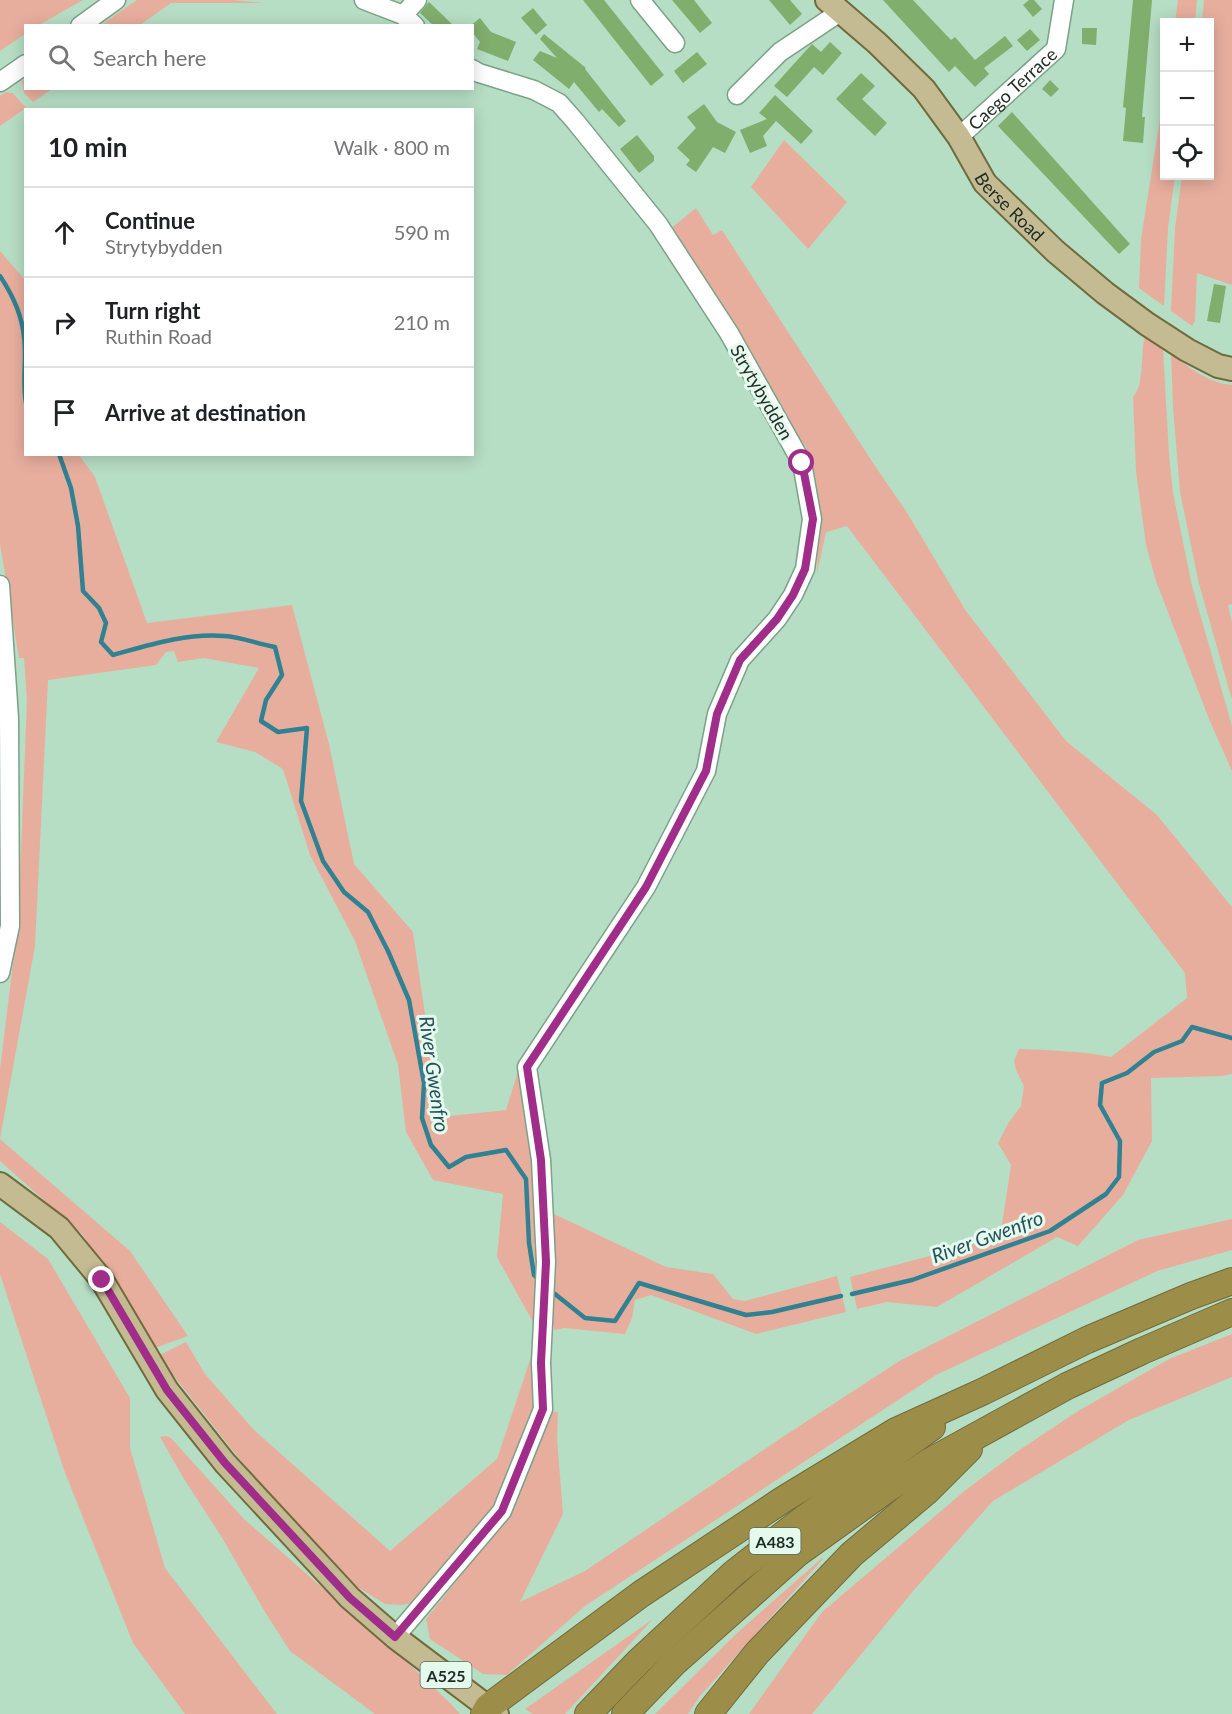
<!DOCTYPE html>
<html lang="en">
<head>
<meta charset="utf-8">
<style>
	:root { --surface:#fff; --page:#f6f6f6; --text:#202124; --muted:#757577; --line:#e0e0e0 }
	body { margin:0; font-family:Lato,sans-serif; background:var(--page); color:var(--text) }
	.controls { position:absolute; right:18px; top:18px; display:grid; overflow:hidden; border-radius:0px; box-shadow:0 3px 15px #0003 }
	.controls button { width:54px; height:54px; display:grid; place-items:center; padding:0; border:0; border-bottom:2px solid var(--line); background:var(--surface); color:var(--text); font:30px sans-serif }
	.stop { position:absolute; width:18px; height:18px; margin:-14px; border:4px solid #9f2d89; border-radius:50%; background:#fff }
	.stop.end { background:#9f2d89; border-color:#fff; box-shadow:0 2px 6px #0008 }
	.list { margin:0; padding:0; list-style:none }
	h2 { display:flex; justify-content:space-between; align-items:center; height:78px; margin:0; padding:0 24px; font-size:26px }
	h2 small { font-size:20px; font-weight:400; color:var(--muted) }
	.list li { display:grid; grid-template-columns:39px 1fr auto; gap:18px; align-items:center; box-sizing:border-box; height:90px; padding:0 24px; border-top:2px solid var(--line) }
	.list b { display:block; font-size:22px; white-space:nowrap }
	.list p { margin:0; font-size:20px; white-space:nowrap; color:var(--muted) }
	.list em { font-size:20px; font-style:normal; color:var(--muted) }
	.icon { flex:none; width:33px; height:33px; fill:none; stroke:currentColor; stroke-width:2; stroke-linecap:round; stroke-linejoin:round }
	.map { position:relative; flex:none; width:1232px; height:1714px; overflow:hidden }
	.search { position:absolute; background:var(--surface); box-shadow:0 3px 15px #0003; left:24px; top:24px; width:450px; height:66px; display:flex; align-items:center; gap:15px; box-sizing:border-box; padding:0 21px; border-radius:0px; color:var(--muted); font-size:22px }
	.panel { position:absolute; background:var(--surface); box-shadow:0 3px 15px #0003; left:24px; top:108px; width:450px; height:348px; border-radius:0px }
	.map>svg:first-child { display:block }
</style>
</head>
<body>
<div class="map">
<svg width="1232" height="1714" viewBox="0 0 1232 1714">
	<rect width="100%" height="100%" fill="#b6dec4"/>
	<g fill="#e8ae9d">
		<polygon points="0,0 83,0 39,25 26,26 25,34 0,51"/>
		<polygon points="137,0 233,0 265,3 171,3 140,25 101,25"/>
		<polygon points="1178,0 1197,0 1195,22 1175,22"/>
		<polygon points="1204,0 1232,0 1232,285 1197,273 1195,321 1192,326 1171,311 1175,228 1182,176 1210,176 1210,22 1202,22"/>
		<polygon points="25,78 26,88 52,89 33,102 24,93 22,81"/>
		<polygon points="6,92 13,93 26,108 0,126 0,96"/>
		<polygon points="1164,94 1164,176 1175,176 1168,228 1164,306 1139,288 1141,239"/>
		<polygon points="784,140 847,202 808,249 751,187"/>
		<path d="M 696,208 L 713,235 L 722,230 L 875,466 L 906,511 L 966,611 L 1066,741 L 1157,815 L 1232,907 L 1232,1074 L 1222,1076 L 1151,1078 L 1152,1141 L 1123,1195 L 1078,1246 L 1057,1237 L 937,1307 L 887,1302 L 857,1309 L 850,1277 L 960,1248 L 1001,1231 L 1011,1165 L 998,1143 L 1009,1122 L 1021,1106 L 1024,1086 L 1016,1070 L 1014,1061 L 1019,1049 C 1049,1050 1080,1051 1111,1057 L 1187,998 L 1185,973 L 847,526 L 826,532 L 817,573 L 818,531 L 806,446 L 788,428 L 669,230 Z"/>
		<polygon points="0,251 25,280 26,454 79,455 95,477 147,623 292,605 329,744 354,864 413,932 440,1117 506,1110 518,1071 523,1082 541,1225 534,1245 539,1267 555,1270 554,1214 666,1267 713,1274 733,1299 745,1301 837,1276 846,1312 756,1334 651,1295 635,1300 632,1318 625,1334 564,1328 555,1330 549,1320 535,1408 509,1465 495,1509 412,1603 401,1605 385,1604 356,1586 253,1476 158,1356 186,1342 205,1374 253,1429 390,1551 497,1459 539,1333 497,1257 503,1194 433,1180 406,1132 398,1065 355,941 310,855 283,769 255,752 216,742 259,668 204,658 178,662 174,651 166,652 156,665 48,680 35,946 0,1139 130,1251 188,1336 155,1348 83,1235 0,1161 0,1069 18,923 27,701 24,658 19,658 0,544"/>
		<path d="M 1145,336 L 1163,349 L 1169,454 L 1173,493 L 1192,586 L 1232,726 L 1232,771 L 1209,719 L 1156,581 L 1146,545 L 1136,471 L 1133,397 C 1145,385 1140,352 1145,336 Z"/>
		<path d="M 1171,354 C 1190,368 1208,383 1232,385 L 1232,604 L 1228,605 L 1232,623 L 1232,700 L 1199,584 L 1180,492 L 1173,407 Z"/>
		<polygon points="1232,1219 1232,1250 1157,1271 936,1375 585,1606 507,1675 483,1674 430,1639 426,1619 507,1518 548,1411 558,1412 557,1438 563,1514 520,1602 585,1571 781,1438 901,1360 1138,1240"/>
		<polygon points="0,1222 48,1259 130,1398 130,1448 165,1568 277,1714 185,1714 133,1643 64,1470 0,1274"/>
		<polygon points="1232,1334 1232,1377 1129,1420 993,1501 914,1590 812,1714 749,1714 822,1612 967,1489 1018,1451 1078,1411 1169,1359"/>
		<polygon points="166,1436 171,1438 244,1519 408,1663 449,1702 460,1714 375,1714 290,1651 265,1612 221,1536 184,1479 160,1437"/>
		<polygon points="822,1558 823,1559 700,1696 688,1714 655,1714 736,1634"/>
		<polygon points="653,1619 565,1714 533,1714 525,1709"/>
	</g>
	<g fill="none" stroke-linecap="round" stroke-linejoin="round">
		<g stroke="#308191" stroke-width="4.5">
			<path d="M 0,276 C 12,294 22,315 24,337 C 27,359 22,381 26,403"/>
			<path d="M 59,454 L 71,488 L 78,526 L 83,591 L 99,608 L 106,623 L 101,642 L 113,655 C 149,645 186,633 224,636 C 241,637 258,644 275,647 L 282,675 L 266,700 L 261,721 L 278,732 L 307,728 L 301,801 L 323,861 L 344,892 L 368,912 L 388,951 L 409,1000 L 424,1083 L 422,1118 L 431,1145 L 449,1167 L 466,1157 L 506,1150 L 526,1179 L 529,1243 L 534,1275 L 539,1280"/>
			<polyline points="550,1290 585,1318 615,1321 639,1283 746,1315 772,1312 841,1296"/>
			<polyline points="852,1294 912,1280 1050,1231 1106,1194 1119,1177 1120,1141 1100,1105 1102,1083 1127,1073 1154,1052 1182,1041 1192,1027 1232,1038"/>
		</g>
	</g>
	<g fill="#80ae6d">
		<polygon points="583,0 604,0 664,75 651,86"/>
		<polygon points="672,0 694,0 712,23 700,33"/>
		<polygon points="769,0 790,0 802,14 790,25"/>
		<polygon points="883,0 913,0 951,40 955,37 975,60 1005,36 1013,46 984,68 989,74 975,87 955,66 949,72"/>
		<polygon points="1029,0 1034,0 1042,9 1033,17 1023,5"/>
		<polygon points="1133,0 1152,0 1142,117 1145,117 1143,143 1123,141 1126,108 1123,107"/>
		<polygon points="429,2 454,26 434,26 420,13"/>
		<polygon points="533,8 547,25 536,35 521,18"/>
		<polygon points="480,18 491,32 516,42 508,61 477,49 480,42 472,32 472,26 470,26"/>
		<polygon points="1082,28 1097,28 1096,45 1082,44"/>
		<polygon points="1030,29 1040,40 1027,51 1017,40"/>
		<polygon points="544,34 586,68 585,69 626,121 619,127 602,109 599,112 574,82 569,89 533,60 540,51 557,58 540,39"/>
		<polygon points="830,42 842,53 823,75 814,67 787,97 774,86 810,46 812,44 821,52"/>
		<polygon points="697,52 707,64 683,83 674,71"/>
		<polygon points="861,73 875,86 862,99 887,123 875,136 836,99"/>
		<polygon points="1050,80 1059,89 1051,97 1042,89"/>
		<polygon points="775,95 813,131 801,144 776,121 763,136 767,146 750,153 740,130 767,119 759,113"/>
		<polygon points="704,104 717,122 736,132 725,153 713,147 696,172 686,165 690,160 677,148 696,128 687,117"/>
		<polygon points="1012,112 1130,244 1119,254 998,126"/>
		<polygon points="637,135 654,156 654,161 639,173 620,149"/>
		<polygon points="1214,284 1226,286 1220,323 1207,321"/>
	</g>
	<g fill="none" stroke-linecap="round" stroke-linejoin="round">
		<g stroke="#7ba189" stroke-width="21">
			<g id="minor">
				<polyline points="364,0 403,15 415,26"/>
				<polyline points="640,0 675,43"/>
				<polyline points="403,15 417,0"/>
				<polyline points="80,26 116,0"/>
				<polyline points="0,82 26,64"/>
				<polyline points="737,95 780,52 840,12"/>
				<path id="s1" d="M 959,137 L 1056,49 L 1064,0"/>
				<polyline points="0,585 9,718 10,926 0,973"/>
				<polyline points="395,1637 502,1511 543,1409 541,1363 546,1262 541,1160 527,1067 646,887 706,771 717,714 740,660 777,619 793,595 805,569 812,519 802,463 729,333 658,224 575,121 559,103 534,90 479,73 472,69"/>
			</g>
		</g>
		<g stroke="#706b3c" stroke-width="26">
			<g id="major">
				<path id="s2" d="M 827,0 L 877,43 L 924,89 L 959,137 L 985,183 L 1055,251 L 1105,293 L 1147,324 L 1187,350 L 1218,366 L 1232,369"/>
				<polyline points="0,1184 59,1228 102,1280 167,1390 225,1463 350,1598 395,1637 497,1714"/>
			</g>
		</g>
		<g stroke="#706b3c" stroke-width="28">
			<g id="highway">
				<polyline points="484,1714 488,1707 641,1594 784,1499 896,1431 982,1392 1087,1340 1191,1296 1232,1281"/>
				<polyline points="588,1714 639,1661 734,1573 802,1520 932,1427"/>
				<polyline points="625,1714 674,1663 798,1553 886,1490 927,1463 1067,1386 1142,1351 1232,1312"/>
				<polyline points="708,1714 757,1653 852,1554 926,1492 969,1449"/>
			</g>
		</g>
		<use href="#minor" stroke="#fff" stroke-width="18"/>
		<use href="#major" stroke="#c4bb92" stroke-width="22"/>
		<use href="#highway" stroke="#9c8d49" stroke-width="26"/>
	</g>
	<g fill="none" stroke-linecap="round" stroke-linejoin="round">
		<polyline stroke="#9f2d89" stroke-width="8" points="102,1280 167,1390 225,1463 350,1598 395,1637 502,1511 543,1409 541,1363 546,1262 541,1160 527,1067 646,887 706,771 717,714 740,660 777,619 793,595 805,569 813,519 802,463"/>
	</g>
	<g text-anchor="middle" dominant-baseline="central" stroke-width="6" stroke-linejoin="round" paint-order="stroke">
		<g fill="#e5f9ec" stroke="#596a5f" stroke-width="1.5">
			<rect x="749.5" y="1528" width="51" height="26" rx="4.5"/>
			<rect x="420.5" y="1662" width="51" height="26" rx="4.5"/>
		</g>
		<g font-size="16" font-weight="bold" fill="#1d2c23">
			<text x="775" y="1541">A483</text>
			<text x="446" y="1675">A525</text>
		</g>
		<g font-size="18" fill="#1d2c23" stroke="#e5f9ec">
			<text stroke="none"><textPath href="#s1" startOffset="72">Caego Terrace</textPath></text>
			<text stroke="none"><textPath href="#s2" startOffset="278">Berse Road</textPath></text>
			<text transform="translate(762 392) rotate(60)">Strytybydden</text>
		</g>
		<g font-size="20" font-style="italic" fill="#23515c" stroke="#e5f9ec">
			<text transform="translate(435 1074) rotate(82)">River Gwenfro</text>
			<text transform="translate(987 1236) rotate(-20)">River Gwenfro</text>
		</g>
	</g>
</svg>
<div class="controls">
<button>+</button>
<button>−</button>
<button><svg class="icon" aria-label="locate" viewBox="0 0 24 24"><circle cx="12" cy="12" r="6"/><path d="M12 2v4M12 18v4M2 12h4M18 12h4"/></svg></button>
</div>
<div class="stop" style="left:802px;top:463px"></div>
<div class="stop end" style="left:102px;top:1280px"></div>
<div class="search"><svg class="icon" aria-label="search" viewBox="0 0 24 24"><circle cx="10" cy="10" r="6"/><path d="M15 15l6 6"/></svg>Search here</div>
<section class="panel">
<h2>10 min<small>Walk · 800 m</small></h2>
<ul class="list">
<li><svg class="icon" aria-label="ahead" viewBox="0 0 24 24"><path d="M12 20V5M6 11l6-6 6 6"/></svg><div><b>Continue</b><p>Strytybydden</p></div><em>590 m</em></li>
<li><svg class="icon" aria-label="right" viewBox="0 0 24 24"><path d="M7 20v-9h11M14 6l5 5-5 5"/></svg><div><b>Turn right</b><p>Ruthin Road</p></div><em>210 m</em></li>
<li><svg class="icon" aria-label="arrive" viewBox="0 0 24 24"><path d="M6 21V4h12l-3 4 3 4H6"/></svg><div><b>Arrive at destination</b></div></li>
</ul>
</section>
</div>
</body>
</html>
